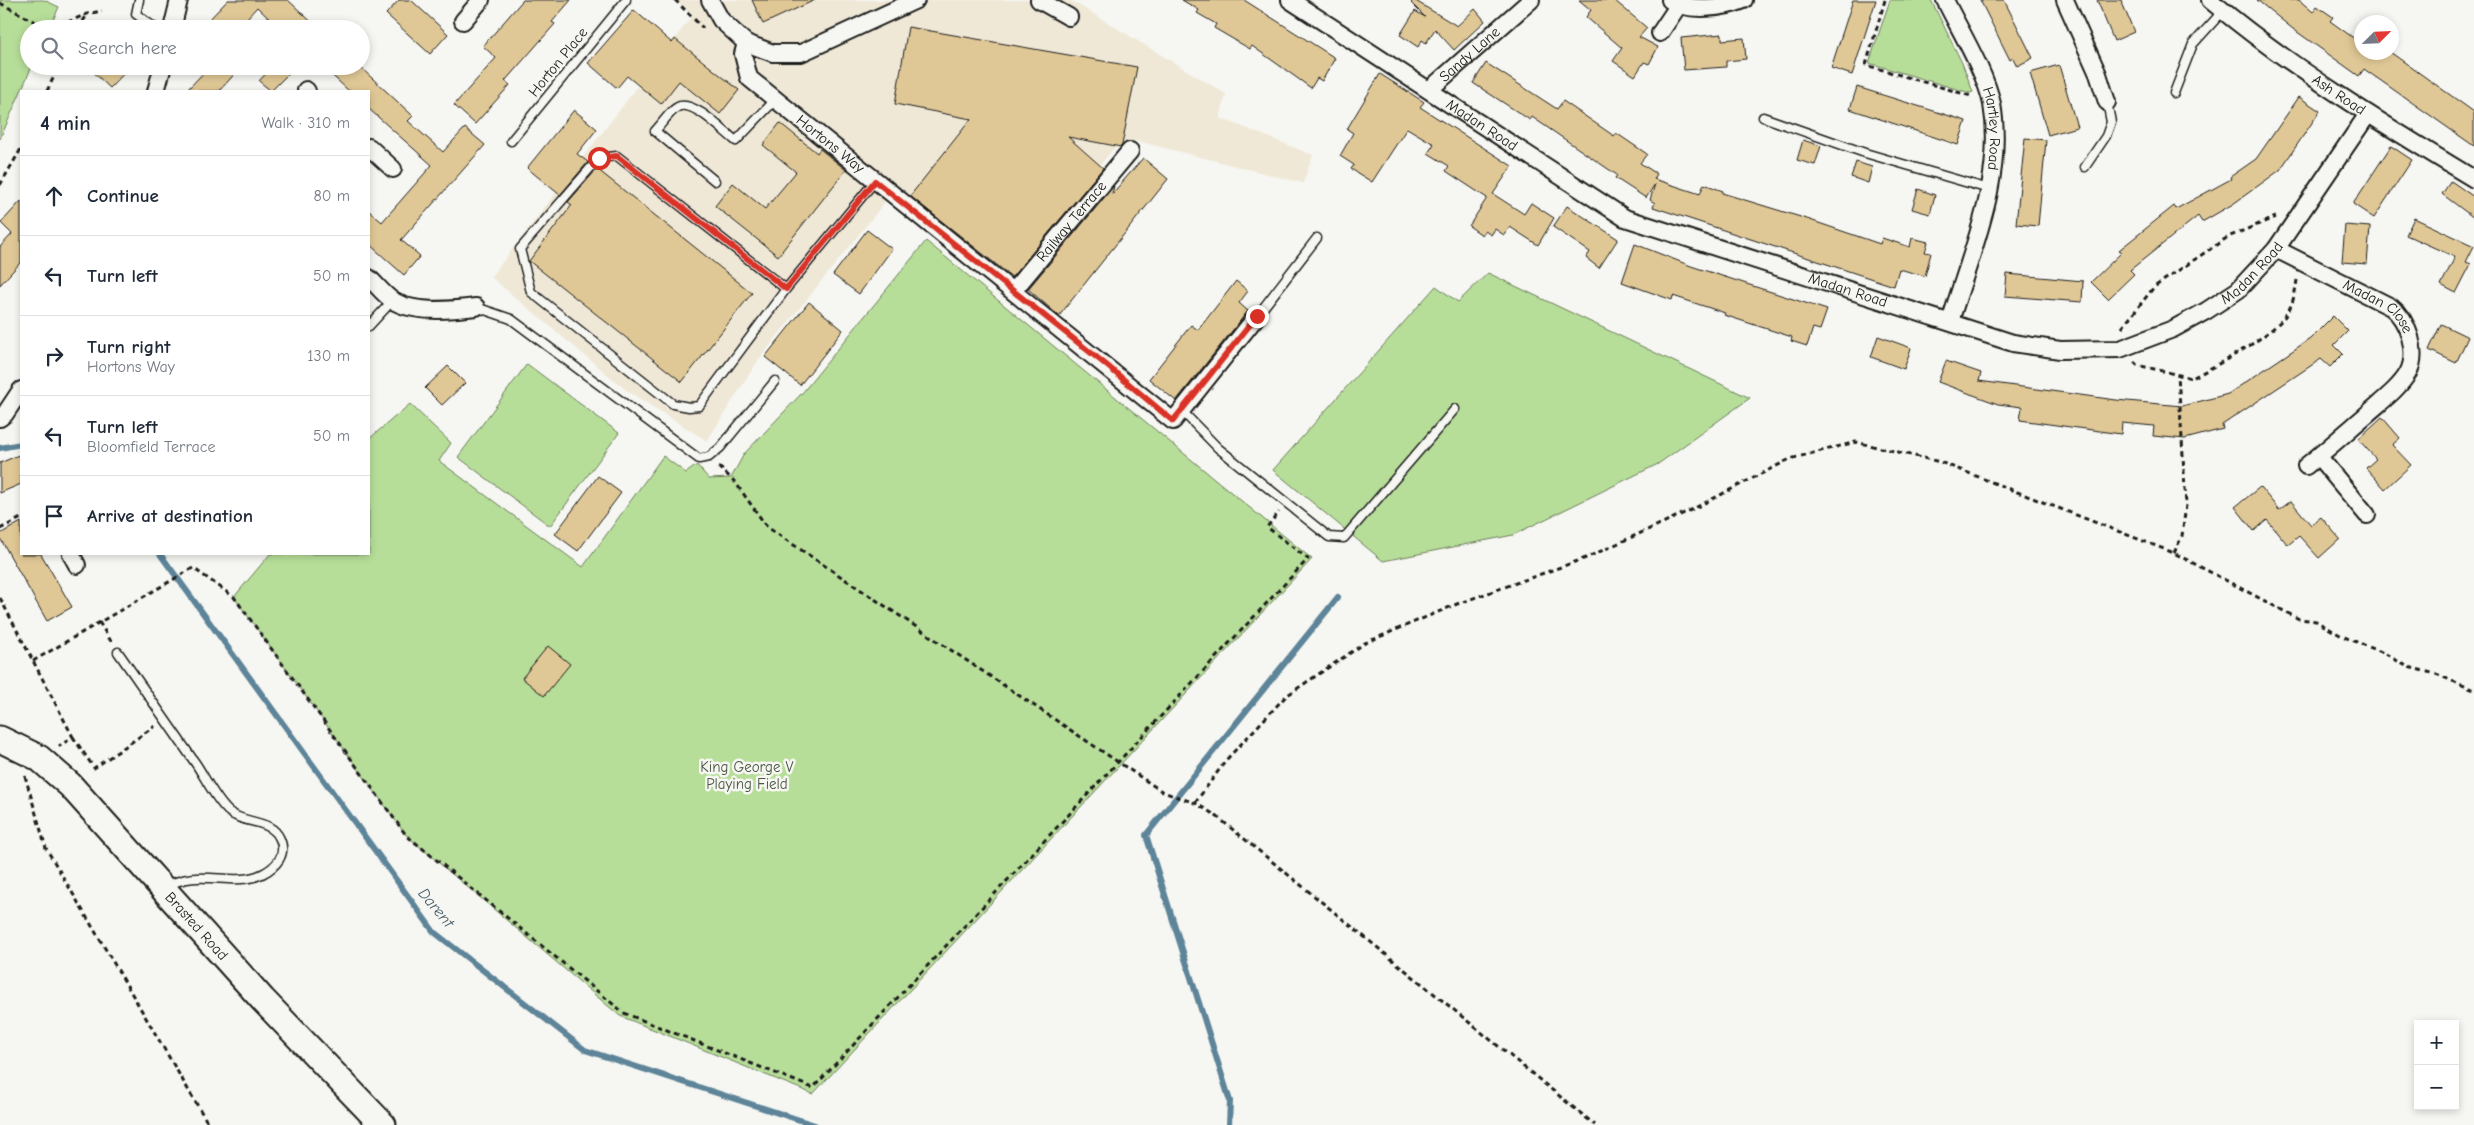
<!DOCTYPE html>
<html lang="en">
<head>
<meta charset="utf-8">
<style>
	:root { --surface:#fff; --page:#f6f6f7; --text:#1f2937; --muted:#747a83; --line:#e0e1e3 }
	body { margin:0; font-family:"Comic Neue",sans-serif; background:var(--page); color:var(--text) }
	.controls { position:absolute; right:15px; bottom:15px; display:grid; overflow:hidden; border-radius:0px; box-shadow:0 2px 8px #0003 }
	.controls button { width:45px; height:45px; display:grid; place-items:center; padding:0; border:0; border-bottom:1px solid var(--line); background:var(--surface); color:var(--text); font:25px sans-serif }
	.compass { position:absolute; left:2354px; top:15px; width:45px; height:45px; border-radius:50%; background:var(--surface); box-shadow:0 2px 8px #0003; rotate:66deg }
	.stop { position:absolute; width:15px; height:15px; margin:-11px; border:4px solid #d93025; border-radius:50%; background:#fff }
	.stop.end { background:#d93025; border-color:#fff; box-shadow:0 1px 5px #0008 }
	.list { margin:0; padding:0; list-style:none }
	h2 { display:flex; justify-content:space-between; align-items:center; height:65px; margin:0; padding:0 20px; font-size:21px }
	h2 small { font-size:16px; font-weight:400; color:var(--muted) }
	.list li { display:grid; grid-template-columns:32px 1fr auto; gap:15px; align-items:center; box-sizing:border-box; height:80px; padding:0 20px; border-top:1px solid var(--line) }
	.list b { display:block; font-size:19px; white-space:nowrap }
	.list p { margin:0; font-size:16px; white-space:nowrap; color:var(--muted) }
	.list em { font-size:16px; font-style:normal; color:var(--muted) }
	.icon { flex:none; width:28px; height:28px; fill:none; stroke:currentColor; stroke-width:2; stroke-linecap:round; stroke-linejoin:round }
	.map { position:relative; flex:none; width:2474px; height:1125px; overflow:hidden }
	.search { position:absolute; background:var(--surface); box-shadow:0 2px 8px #0003; left:20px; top:20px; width:350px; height:55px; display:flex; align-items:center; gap:12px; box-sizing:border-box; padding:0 18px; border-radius:28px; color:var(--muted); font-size:19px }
	.panel { position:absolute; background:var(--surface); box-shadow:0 2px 8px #0003; left:20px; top:90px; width:350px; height:465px; border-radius:0px }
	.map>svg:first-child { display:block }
</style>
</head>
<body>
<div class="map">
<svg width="2474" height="1125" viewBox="0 0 2474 1125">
	<rect width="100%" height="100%" fill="#f6f6f2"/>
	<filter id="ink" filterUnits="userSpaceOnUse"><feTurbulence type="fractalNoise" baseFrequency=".02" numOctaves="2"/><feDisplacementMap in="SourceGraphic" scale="10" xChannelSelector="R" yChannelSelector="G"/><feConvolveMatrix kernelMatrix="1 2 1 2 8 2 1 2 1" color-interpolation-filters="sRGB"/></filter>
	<g filter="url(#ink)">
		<polygon fill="#efe8d6" points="675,0 1070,0 1226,94 1220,118 1313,155 1303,183 1137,141 1112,150 1005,286 889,197 759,359 707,441 626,390 491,277 692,16"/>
		<g fill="#b7de99" stroke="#6a7d5a">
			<polygon points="0,0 44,0 59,7 49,29 29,29 29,66 32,66 0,139"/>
			<polygon points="1890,0 1931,0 1962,63 1973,92 1970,93 1869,63"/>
			<polygon points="926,241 1312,559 813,1094 620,1016 406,835 234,597 270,554 369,554 369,439 410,404 451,443 439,461 583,567 663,456 686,473 697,465 709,479 731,478 744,454 803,392"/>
			<polygon points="1488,273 1750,398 1658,464 1513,535 1383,561 1273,470 1436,286 1458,302"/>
			<polygon points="527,364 619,433 550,526 458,457"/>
		</g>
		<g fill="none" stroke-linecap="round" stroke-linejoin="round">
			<g stroke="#5d8498" stroke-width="6">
				<polyline points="0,448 21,444"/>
				<polyline points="160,554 434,932 585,1050 815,1125"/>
				<polyline points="1229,1125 1230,1101 1146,835 1338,597"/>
			</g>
		</g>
		<g fill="#e0c896" stroke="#1c1c1c">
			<polygon points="228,0 288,0 319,29 280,29 257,7 237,29 200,29"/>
			<polygon points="399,0 411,0 448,34 430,54 386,14"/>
			<polygon points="523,0 571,0 552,22 555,24 505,81 510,85 475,124 454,105 496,58 483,46"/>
			<polygon points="752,0 815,0 763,24"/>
			<polygon points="1182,0 1244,0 1335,58 1322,81 1317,78 1311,88 1252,46 1250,49 1214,28 1216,24 1197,13 1199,10"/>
			<polygon points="1414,0 1457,26 1475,9 1485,21 1454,50 1435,29 1426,43 1422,40 1418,47 1400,35 1415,11 1425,17 1411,3"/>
			<polygon points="1579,0 1614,0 1647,28 1639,37 1658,47 1649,64 1644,62 1635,76 1613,61 1622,48 1586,17 1591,10"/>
			<polygon points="1853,0 1876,0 1852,75 1831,68"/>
			<polygon points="1980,0 2004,0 2033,58 2017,66 2013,58 2010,60"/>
			<polygon points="2097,0 2121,0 2134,32 2114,41"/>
			<polygon points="2257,0 2299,0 2313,12 2317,6 2333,17 2330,21 2362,44 2362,52 2390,52 2474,112 2474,146 2364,69 2359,76 2293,29"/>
			<polygon points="634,10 672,43 675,39 739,90 720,114 679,81 661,104 627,76 617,88 588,63"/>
			<polygon points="908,27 1137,67 1122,145 1121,147 1068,137 1103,168 1012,277 910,196 971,119 895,104"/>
			<polygon points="1722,34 1722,40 1744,38 1746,59 1726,61 1726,67 1684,70 1681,38"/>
			<polygon points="1486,63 1557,109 1563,101 1614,136 1616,133 1647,154 1640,163 1657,174 1654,179 1700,194 1704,184 1723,191 1722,193 1807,219 1880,244 1882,238 1910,247 1912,238 1928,242 1925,252 1931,253 1925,276 1899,269 1894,286 1653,207 1655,203 1650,200 1655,184 1646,198 1615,178 1617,175 1532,117 1530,120 1473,83"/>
			<polygon points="2059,65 2077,127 2048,135 2030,73"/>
			<polygon points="87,66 131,66 110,88"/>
			<polygon points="210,66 242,66 219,91 186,91"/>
			<polygon points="273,66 296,66 271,91 259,81"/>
			<polygon points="322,66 359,66 413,116 408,121 443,152 465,128 485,145 401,240 420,256 404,275 369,244 369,211 382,222 432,165 369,109 369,91 349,91"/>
			<polygon points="1380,74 1424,102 1420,107 1512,166 1493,194 1524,214 1531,203 1554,218 1538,245 1510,227 1504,235 1495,229 1491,235 1485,231 1482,235 1469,226 1487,198 1446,171 1449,166 1428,153 1434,144 1407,128 1372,182 1351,169 1354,165 1340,156 1353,133 1347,129"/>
			<polygon points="1857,87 1966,121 1958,145 1850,109"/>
			<polygon points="2299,97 2320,111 2280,170 2233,204 2202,222 2198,216 2130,270 2134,274 2108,299 2091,282 2122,252 2119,250 2174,206 2176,209 2231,179 2230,177 2256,159"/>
			<polygon points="574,110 597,129 577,154 588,162 560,195 527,168"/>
			<polygon points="780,123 817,153 820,149 846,170 778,256 715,206 733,183 765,209 796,172 763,145"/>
			<polygon points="2025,138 2046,140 2038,226 2016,224"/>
			<polygon points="1803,140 1821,146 1815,165 1797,160"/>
			<polygon points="2391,146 2412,160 2374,218 2353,204"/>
			<polygon points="1143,158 1168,179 1059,316 1028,289 1114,186 1112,194"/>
			<polygon points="1856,162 1872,167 1868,183 1851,177"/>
			<polygon points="597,169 752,293 682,382 529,261 572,205 568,202"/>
			<polygon points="2451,181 2474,197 2474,218 2442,194"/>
			<polygon points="1918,189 1935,195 1930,214 1912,209"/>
			<polygon points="21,201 21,262 0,285 0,247 12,234 1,223"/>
			<polygon points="1567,206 1618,239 1599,268 1586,258 1590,252 1553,227"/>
			<polygon points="2414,218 2474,246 2466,262 2471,264 2456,293 2441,285 2455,257 2406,235"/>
			<polygon points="2345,225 2370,227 2367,264 2342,262"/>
			<polygon points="867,230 892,249 859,294 833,275"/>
			<polygon points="1635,244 1691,266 1827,310 1820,330 1813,328 1807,346 1791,341 1792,337 1724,315 1725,313 1673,296 1672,300 1622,282"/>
			<polygon points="2007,274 2083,281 2082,302 2005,296"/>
			<polygon points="1236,281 1248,291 1239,303 1248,311 1176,401 1149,379 1191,325 1198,330"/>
			<polygon points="809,302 843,330 800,385 765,357"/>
			<polygon points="2333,316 2348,331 2334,345 2343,354 2330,367 2321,359 2222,425 2223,429 2185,439 2153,436 2154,426 2122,423 2121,434 2020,420 2022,407 1998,404 1938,382 1946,361 1981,373 1979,381 2116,400 2182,406 2228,394 2310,339"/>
			<polygon points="2441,324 2468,337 2456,363 2429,350"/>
			<polygon points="1878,336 1911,348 1904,369 1871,357"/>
			<polygon points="448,366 465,383 442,405 425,388"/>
			<polygon points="2382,417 2400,438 2392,445 2411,465 2385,489 2366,468 2376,459 2358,439"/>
			<polygon points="21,454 21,484 0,493 0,463"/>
			<polygon points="598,476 621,493 578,551 555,534"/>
			<polygon points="2260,487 2279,510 2291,501 2311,525 2321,517 2340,539 2319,558 2299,536 2288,545 2267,520 2254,531 2235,507"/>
			<polygon points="21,522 21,554 41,554 72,607 47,621 0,538 0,534"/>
			<polygon points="548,646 570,664 544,696 522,678"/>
		</g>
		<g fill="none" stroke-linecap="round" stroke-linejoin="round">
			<g stroke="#1c1c1c" stroke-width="11">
				<g id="lane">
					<polyline points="139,0 136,14 156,29"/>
					<polyline points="2174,93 2193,44 2223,11"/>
					<polyline points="1763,117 1865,153 1989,189"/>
					<polyline points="511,141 626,0"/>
					<polyline points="2085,167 2106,136 2111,122 2107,102"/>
					<path d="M 715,181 L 655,131 C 662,124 671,109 680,106 C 696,102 724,132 736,141 L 776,99"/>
					<polyline points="786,289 699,406 689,407 673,404 531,292 520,249 599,158 617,156 786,289 875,181"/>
					<polyline points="476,307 511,319 699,459 709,457 720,448 775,381"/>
					<polyline points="1257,316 1317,238"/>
					<polyline points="369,326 393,300"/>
					<polyline points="1181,410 1218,448 1329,537 1344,538 1455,409"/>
					<path d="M 118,652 C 144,689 170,727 196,764 C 206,779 215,799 228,811 C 243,825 271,818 280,839 C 287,855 276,867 262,874 C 234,888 197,867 166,887"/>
				</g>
			</g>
			<g stroke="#1c1c1c" stroke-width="20">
				<g id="street">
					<polyline points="710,0 721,20 746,43 773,53 801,53 916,0"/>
					<polyline points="1039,0 1069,17"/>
					<path id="s1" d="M 1290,0 L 1625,218 L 2013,343 L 2060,350 L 2120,349 L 2173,329 L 2206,311 L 2238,290 L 2276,249 L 2368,114"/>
					<path d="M 1670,0 C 1688,13 1725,8 1744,0"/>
					<path id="s2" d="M 1945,0 C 1959,29 1986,73 1992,104 C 2005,178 1971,252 1950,322"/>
					<polyline points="2065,0 2098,74 2107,102"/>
					<path id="s3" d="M 2210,0 C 2291,68 2383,124 2474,179"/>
					<polyline points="463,21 481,0"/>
					<polyline points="172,29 179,0"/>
					<polyline points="1660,33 1678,6"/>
					<path id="s4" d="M 746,43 L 743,54 L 749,78 L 1173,421 L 1257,316"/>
					<polyline points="306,90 307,91"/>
					<path id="s5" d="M 1429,90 L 1531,0"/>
					<polyline points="156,91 163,66"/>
					<polyline points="369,147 393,169"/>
					<path id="s6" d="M 2276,249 L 2391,307 C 2408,320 2419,352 2408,373 C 2398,390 2379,403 2365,416 C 2345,433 2326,451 2306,466"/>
					<path d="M 369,278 C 377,285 383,294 392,300 C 413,314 452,310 476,307"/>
					<path id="s7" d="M 1013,291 L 1130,151"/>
					<polyline points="0,418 5,414 21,390"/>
					<polyline points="2319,457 2367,515"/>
					<polyline points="71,554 77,565"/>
				</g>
			</g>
			<g stroke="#1c1c1c" stroke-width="29">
				<g id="primary">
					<path id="s8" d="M 0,739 L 39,758 L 70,785 L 263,1000 L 383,1125"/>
				</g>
			</g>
			<g stroke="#1c1c1c" stroke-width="3" stroke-dasharray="5 4" stroke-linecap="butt">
				<polyline points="675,0 703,28"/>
				<polyline points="1885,0 1866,65 1971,96"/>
				<polyline points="0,3 48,29"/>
				<polyline points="51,29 87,14 102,11"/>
				<polyline points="78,29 87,15"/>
				<polyline points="47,91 59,66"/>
				<polyline points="0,185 21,149"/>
				<polyline points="2122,328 2154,287 2228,237 2276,217"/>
				<path d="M 2134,362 L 2137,365 L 2192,378 C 2217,365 2273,336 2287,313 C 2294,302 2295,292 2297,280"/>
				<polyline points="719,467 735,482 767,527 1163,792 1195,803 1215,815 1595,1125"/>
				<polyline points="0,529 21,518"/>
				<polyline points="2174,553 2182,536 2186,505 2178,374"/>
				<polyline points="0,598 73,737 59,746"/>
				<polyline points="99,622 112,643"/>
				<polyline points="33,661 193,568 234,597 406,835 624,1013 813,1088 1308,559 1267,527 1279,512"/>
				<polyline points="73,737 94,768 155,726"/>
				<polyline points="25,776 46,848 209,1125"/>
				<polyline points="1195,803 1227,759 1286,696 1365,643 1457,604 1586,558 1691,510 1790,459 1856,442 1940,462 2174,553 2299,619 2316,621 2342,636 2384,653 2408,667 2436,674 2474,690"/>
			</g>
			<use href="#lane" stroke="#f6f6f2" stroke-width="8"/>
			<use href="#street" stroke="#f6f6f2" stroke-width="16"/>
			<use href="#primary" stroke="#f6f6f2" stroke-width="25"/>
		</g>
	</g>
	<g fill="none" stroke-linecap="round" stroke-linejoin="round" filter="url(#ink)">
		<polyline stroke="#d93025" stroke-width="6" points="599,158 617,156 786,289 875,181 1105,364 1173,421 1257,316"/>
	</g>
	<g text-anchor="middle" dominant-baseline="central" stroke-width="5" stroke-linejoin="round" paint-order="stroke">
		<g font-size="15" fill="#1c1c1c" stroke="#f6f6f2">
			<text stroke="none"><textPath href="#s5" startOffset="54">Sandy Lane</textPath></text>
			<text transform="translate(558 62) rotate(-51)">Horton Place</text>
			<text stroke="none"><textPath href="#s3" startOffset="160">Ash Road</textPath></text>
			<text stroke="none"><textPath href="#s1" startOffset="229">Madan Road</textPath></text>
			<text stroke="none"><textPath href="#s2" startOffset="139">Hartley Road</textPath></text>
			<text stroke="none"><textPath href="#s4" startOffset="141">Hortons Way</textPath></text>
			<text stroke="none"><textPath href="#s7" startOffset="91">Railway Terrace</textPath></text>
			<text stroke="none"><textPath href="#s1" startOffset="1069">Madan Road</textPath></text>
			<text stroke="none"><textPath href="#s1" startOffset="634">Madan Road</textPath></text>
			<text stroke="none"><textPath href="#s6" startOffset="118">Madan Close</textPath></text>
			<text stroke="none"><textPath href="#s8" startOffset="274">Brasted Road</textPath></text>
		</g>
		<g font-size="15" fill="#4a5642" stroke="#f6f6f2">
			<text x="747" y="767">King George V<tspan x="747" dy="17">Playing Field</tspan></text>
		</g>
		<g font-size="16" font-style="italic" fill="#425964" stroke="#f6f6f2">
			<text transform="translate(436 908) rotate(50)">Darent</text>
		</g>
	</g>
</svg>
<div class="controls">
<button>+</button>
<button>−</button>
</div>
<svg class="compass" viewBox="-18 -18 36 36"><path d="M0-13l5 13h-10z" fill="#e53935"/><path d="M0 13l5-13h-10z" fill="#747a83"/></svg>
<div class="stop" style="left:599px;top:158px"></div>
<div class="stop end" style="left:1257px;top:316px"></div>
<div class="search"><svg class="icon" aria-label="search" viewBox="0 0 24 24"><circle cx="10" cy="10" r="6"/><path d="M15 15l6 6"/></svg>Search here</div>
<section class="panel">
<h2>4 min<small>Walk · 310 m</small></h2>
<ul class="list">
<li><svg class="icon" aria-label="ahead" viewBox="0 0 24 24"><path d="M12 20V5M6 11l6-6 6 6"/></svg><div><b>Continue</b></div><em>80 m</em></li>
<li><svg class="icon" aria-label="left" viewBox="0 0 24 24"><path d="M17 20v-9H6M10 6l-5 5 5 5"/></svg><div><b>Turn left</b></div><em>50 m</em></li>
<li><svg class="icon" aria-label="right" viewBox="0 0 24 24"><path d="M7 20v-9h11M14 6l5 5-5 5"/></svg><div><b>Turn right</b><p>Hortons Way</p></div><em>130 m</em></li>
<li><svg class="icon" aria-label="left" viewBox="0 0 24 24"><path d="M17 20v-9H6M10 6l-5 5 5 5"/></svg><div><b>Turn left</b><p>Bloomfield Terrace</p></div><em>50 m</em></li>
<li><svg class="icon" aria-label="arrive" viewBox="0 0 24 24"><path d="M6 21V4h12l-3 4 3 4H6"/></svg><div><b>Arrive at destination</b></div></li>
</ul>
</section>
</div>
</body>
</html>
